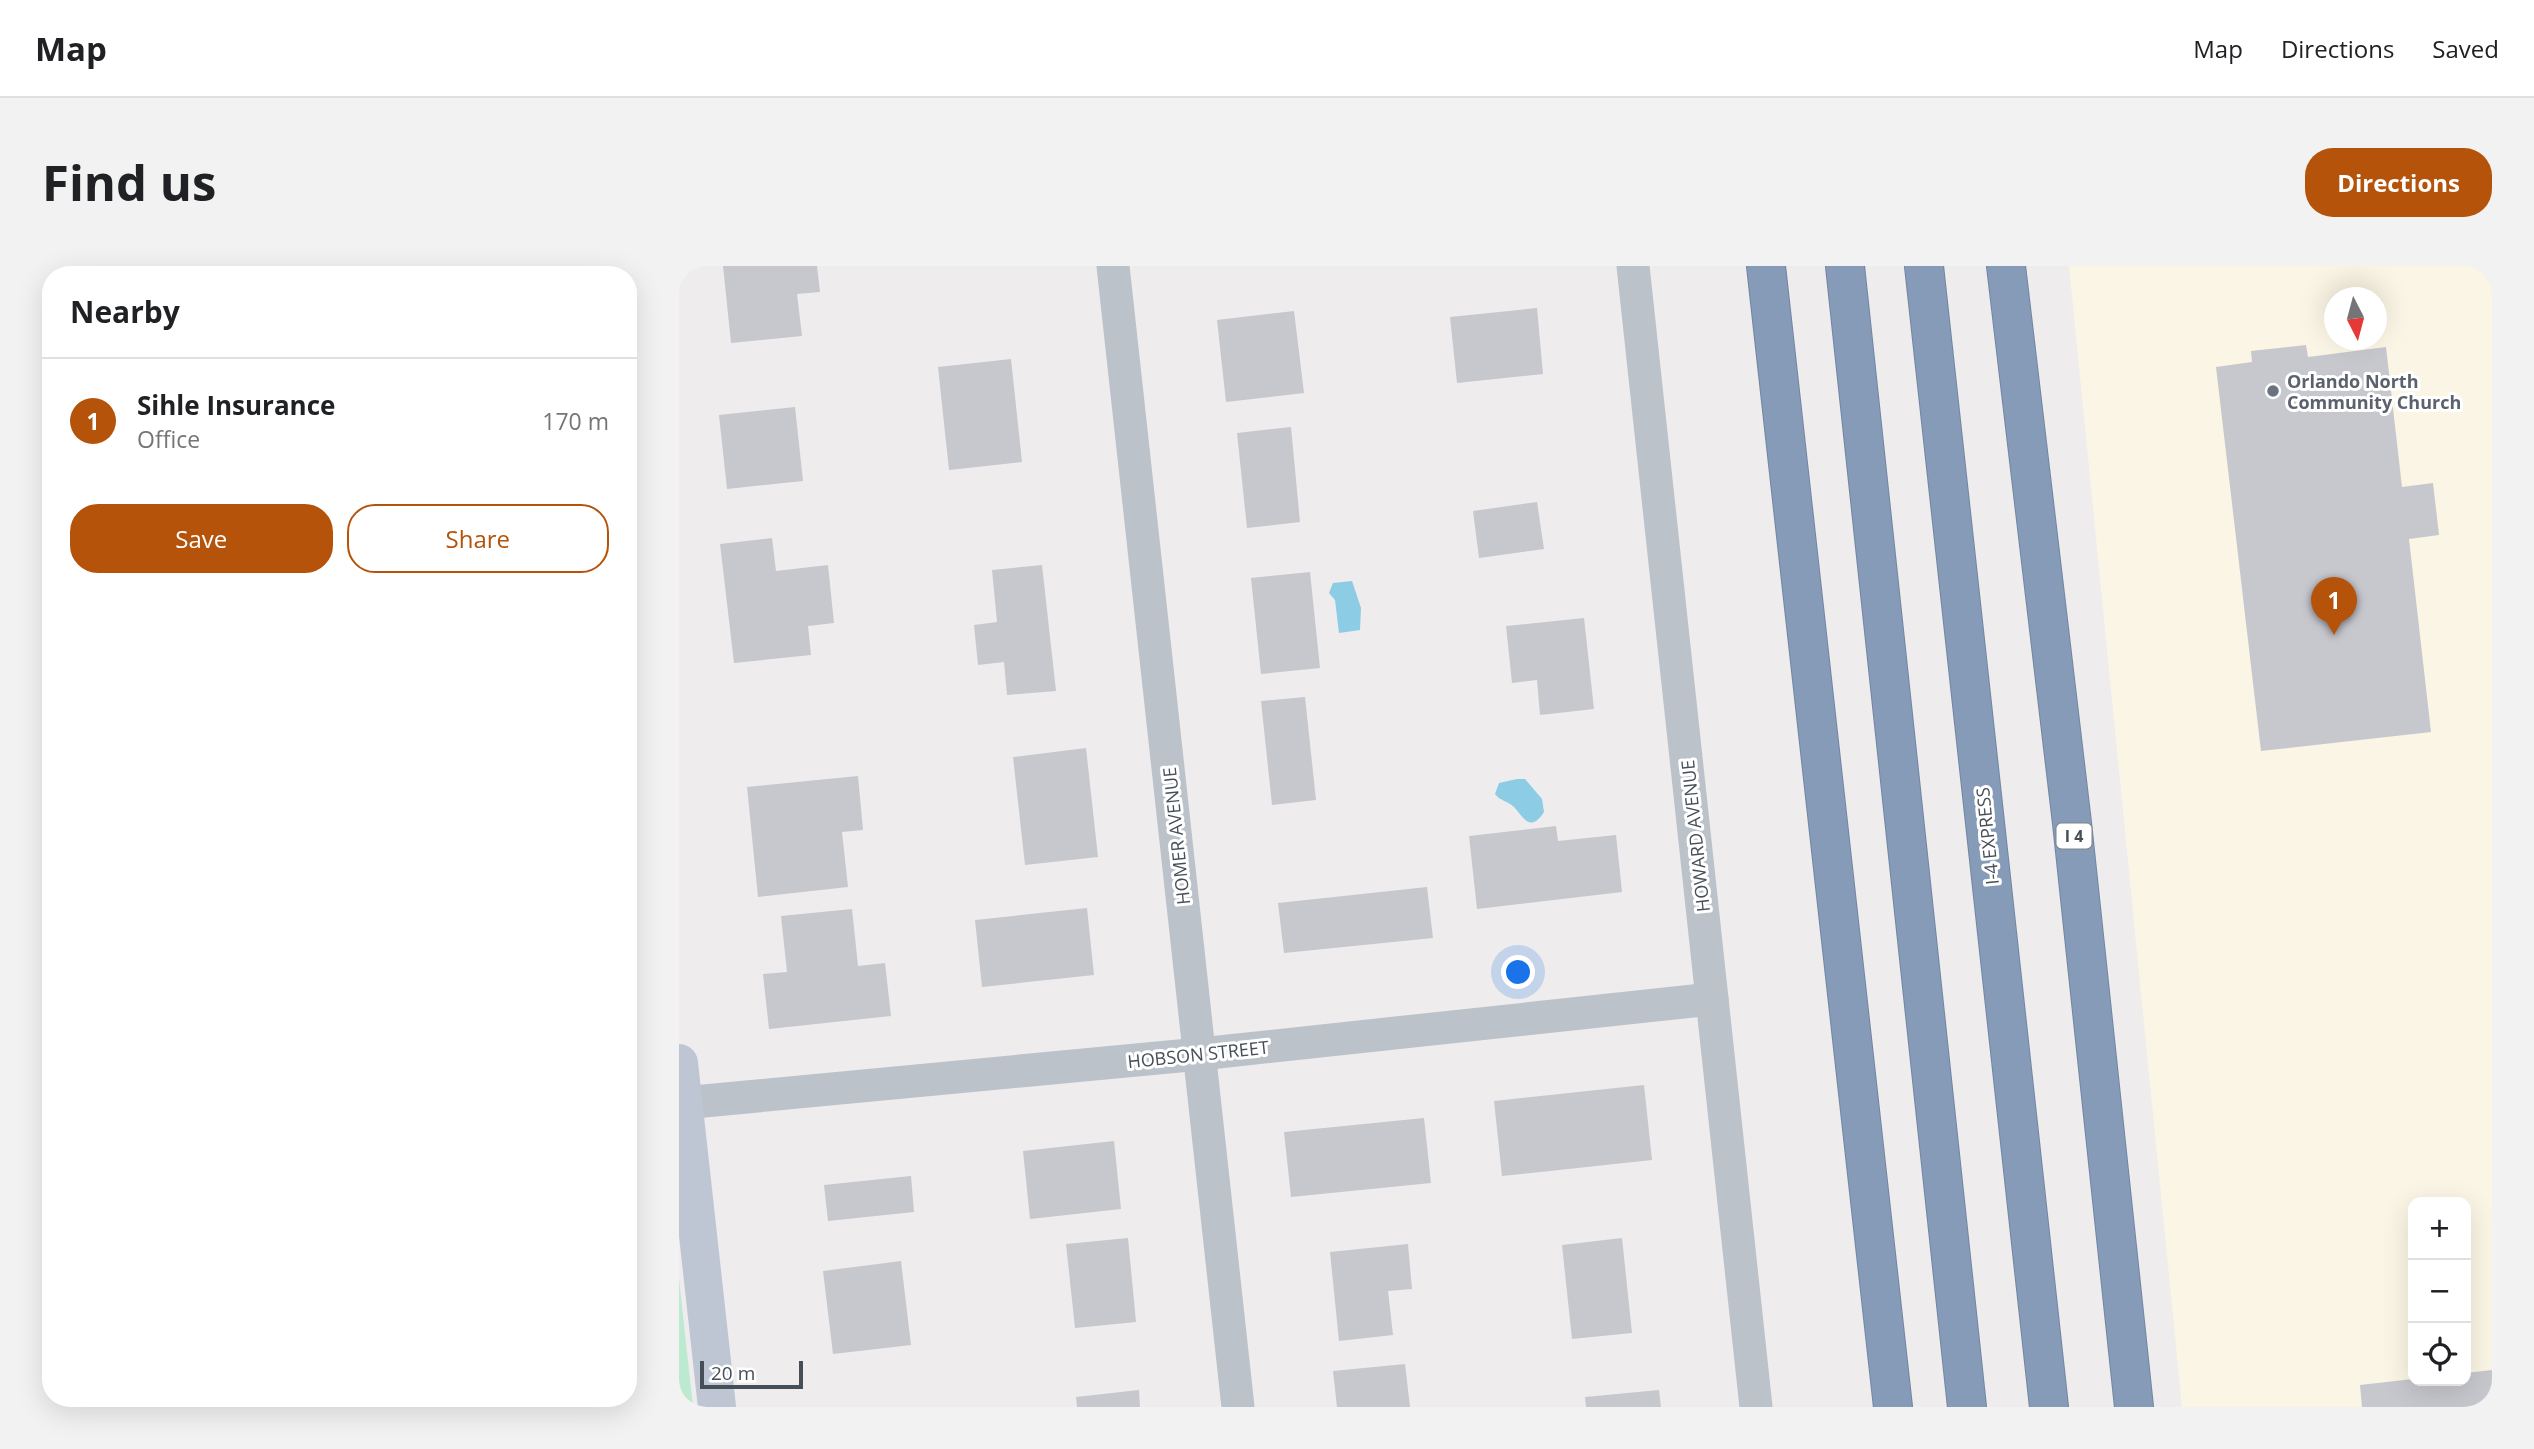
<!DOCTYPE html>
<html lang="en">
<head>
<meta charset="utf-8">
<style>
	:root { --surface:#fff; --page:#f2f2f2; --text:#202124; --muted:#757577; --line:#e0e0e0; --accent:#b45309 }
	body { margin:0; font-family:"Open Sans",sans-serif; background:var(--page); color:var(--text) }
	.controls { position:absolute; right:21px; bottom:21px; display:grid; overflow:hidden; border-radius:14px; box-shadow:0 7px 28px #0002 }
	.controls button { width:63px; height:63px; display:grid; place-items:center; padding:0; border:0; border-bottom:2px solid var(--line); background:var(--surface); color:var(--text); font:35px sans-serif }
	.compass { position:absolute; left:1645px; top:21px; width:63px; height:63px; border-radius:50%; background:var(--surface); box-shadow:0 7px 28px #0002; rotate:174deg }
	.scale { position:absolute; left:21px; bottom:18px; width:103px; box-sizing:border-box; padding-left:7px; border:4px solid #464e57; border-top:0; font-size:19px; line-height:24px; white-space:nowrap; color:#464e57; -webkit-text-stroke:5px #fff; paint-order:stroke }
	.you { position:absolute; left:840px; top:707px; width:24px; height:24px; margin:-18px; border:5px solid #fff; border-radius:50%; background:#1a73e8; box-shadow:0 0 0 10px #1a73e833 }
	.badge { display:grid; place-items:center; width:46px; height:46px; border-radius:50%; background:var(--accent); color:#fff; font-size:23px; font-weight:700 }
	.pin { position:absolute; translate:-50% -58px; filter:drop-shadow(0 2px 4px #0008) }
	.pin::after { content:''; position:absolute; top:37px; width:24px; height:21px; background:inherit; clip-path:polygon(0 0,100% 0,50% 100%) }
	.list { margin:0; padding:0; list-style:none }
	h2 { display:flex; justify-content:space-between; align-items:center; height:91px; margin:0; padding:0 28px; font-size:30px }
	h2 small { font-size:23px; font-weight:400; color:var(--muted) }
	.list li { display:grid; grid-template-columns:46px 1fr auto; gap:21px; align-items:center; box-sizing:border-box; height:126px; padding:0 28px; border-top:2px solid var(--line) }
	.list b { display:block; font-size:26px; white-space:nowrap }
	.list p { margin:0; font-size:23px; white-space:nowrap; color:var(--muted) }
	.list em { font-size:23px; font-style:normal; color:var(--muted) }
	.actions { display:flex; gap:14px; padding:21px 28px }
	.actions a { flex:1; padding:16px 0; border:2px solid var(--accent); border-radius:28px; text-align:center; font-size:24px; color:var(--accent) }
	.actions .main { background:var(--accent); color:#fff }
	.icon { flex:none; width:38px; height:38px; fill:none; stroke:currentColor; stroke-width:2; stroke-linecap:round; stroke-linejoin:round }
	.map { position:relative; flex:none; width:1813px; height:1141px; overflow:hidden; border-radius:28px }
	header { display:flex; align-items:center; gap:42px; box-sizing:border-box; height:98px; padding:0 35px; background:var(--surface); border-bottom:2px solid var(--line) }
	header strong { font-size:33px }
	nav { display:flex; gap:38px; margin-inline-start:auto; font-size:24px }
	.intro { display:flex; align-items:center; justify-content:space-between; box-sizing:border-box; height:168px; padding:0 42px }
	h1 { margin:0; font-size:49px }
	.button { padding:18px 32px; border-radius:28px; background:var(--accent); color:#fff; font-size:24px; font-weight:700 }
	main { display:flex; gap:42px; padding:0 42px }
	aside { flex:1; background:var(--surface); border-radius:28px; box-shadow:0 7px 28px #0002 }
	.map>svg:first-child { display:block }
</style>
</head>
<body>
<header>
<strong>Map</strong>
<nav><a>Map</a><a>Directions</a><a>Saved</a></nav>
</header>
<div class="intro"><h1>Find us</h1><a class="button">Directions</a></div>
<main>
<aside>
<h2>Nearby<small></small></h2>
<ul class="list">
<li><span class="badge">1</span><div><b>Sihle Insurance</b><p>Office</p></div><em>170 m</em></li>
</ul>
<div class="actions"><a class="main">Save</a><a>Share</a></div>
</aside>
<div class="map">
<svg width="1813" height="1141" viewBox="0 0 1813 1141">
	<rect width="100%" height="100%" fill="#eeecec"/>
	<path fill="#faf5e4" fill-rule="evenodd" d="M 1390,0 L 1813,0 L 1813,1141 L 1503,1141 ZM 1656,32 L 1698,32 L 1698,74 L 1656,74 ZM 1734,936 L 1787,936 L 1787,1115 L 1734,1115 Z"/>
	<polygon fill="#bcead1" points="0,1013 14,1141 0,1141"/>
	<g fill="#8ccce4">
		<polygon points="673,315 682,342 681,364 660,367 656,334 650,327 654,317"/>
		<path d="M 838,513 L 846,513 L 863,533 L 865,546 C 851,567 845,552 835,541 C 829,535 821,535 816,528 L 820,517 Z"/>
	</g>
	<g fill="#c7c7ce">
		<polygon points="44,0 138,0 141,26 118,28 123,70 52,77"/>
		<polygon points="858,42 864,108 778,117 771,51"/>
		<polygon points="615,45 625,127 547,136 538,54"/>
		<polygon points="1627,79 1629,91 1707,81 1723,221 1754,217 1760,269 1730,273 1752,466 1582,485 1537,101 1573,96 1572,85"/>
		<polygon points="332,93 343,196 270,204 259,101"/>
		<polygon points="116,141 124,215 48,223 40,149"/>
		<polygon points="612,161 621,256 568,262 558,167"/>
		<polygon points="858,236 865,283 800,292 794,245"/>
		<polygon points="93,272 97,305 149,299 155,357 129,360 132,389 55,397 41,278"/>
		<polygon points="363,299 377,425 328,429 325,396 299,399 295,359 318,356 313,304"/>
		<polygon points="631,306 641,402 582,408 572,312"/>
		<polygon points="905,352 915,443 861,449 858,414 833,417 827,360"/>
		<polygon points="626,431 637,534 593,539 582,435"/>
		<polygon points="407,482 419,591 346,599 334,491"/>
		<polygon points="179,510 184,564 163,566 169,621 79,631 68,521"/>
		<polygon points="877,560 879,575 937,569 943,626 798,643 790,570"/>
		<polygon points="748,621 754,672 605,687 599,637"/>
		<polygon points="408,642 415,709 303,721 296,654"/>
		<polygon points="173,643 179,700 206,697 212,750 90,763 84,708 108,706 102,650"/>
		<polygon points="965,819 973,894 823,910 815,835"/>
		<polygon points="745,852 752,917 612,931 605,866"/>
		<polygon points="435,875 442,943 351,953 344,885"/>
		<polygon points="232,910 235,946 149,955 145,919"/>
		<polygon points="449,972 457,1056 396,1062 387,978"/>
		<polygon points="943,972 953,1067 893,1073 883,979"/>
		<polygon points="729,978 733,1023 709,1025 714,1069 660,1075 651,986"/>
		<polygon points="222,995 232,1079 154,1088 144,1005"/>
		<polygon points="726,1098 731,1141 658,1141 654,1105"/>
		<polygon points="1813,1104 1813,1141 1683,1141 1681,1119 1734,1113 1787,1115 1787,1107"/>
		<polygon points="460,1124 461,1141 398,1141 397,1131"/>
		<polygon points="980,1124 982,1141 907,1141 906,1131"/>
	</g>
	<g fill="none" stroke-linecap="round" stroke-linejoin="round">
		<g stroke="#7286a3" stroke-width="40">
			<g id="highway">
				<polyline points="1087,0 1214,1141"/>
				<polyline points="1166,0 1288,1141"/>
				<polyline points="1245,0 1370,1141"/>
				<polyline points="1327,0 1393,557 1455,1141"/>
			</g>
		</g>
		<g stroke="#bbc2ca" stroke-width="33">
			<polyline points="434,0 559,1141"/>
			<polyline points="954,0 1077,1141"/>
			<polyline points="4,837 521,788 1033,733"/>
		</g>
		<polyline stroke="#bdc6d2" stroke-width="38" points="0,797 38,1141"/>
		<use href="#highway" stroke="#869bb8" stroke-width="38"/>
	</g>
	<circle fill="#6b7280" stroke="#fff" stroke-width="2.5" cx="1594" cy="125" r="7"/>
	<g text-anchor="middle" dominant-baseline="central" stroke-width="6" stroke-linejoin="round" paint-order="stroke">
		<rect fill="#fff" stroke="#7e8389" stroke-width="2" x="1377.5" y="557.5" width="35" height="25" rx="5"/>
		<g font-size="16" font-weight="bold" fill="#464e57">
			<text x="1395" y="570">I 4</text>
		</g>
		<g font-size="18" font-weight="bold" fill="#5b616d" stroke="#fff" text-anchor="start">
			<text x="1608" y="115">Orlando North<tspan x="1608" dy="21">Community Church</tspan></text>
		</g>
		<g font-size="18" fill="#464e57" stroke="#fff">
			<text transform="translate(497 570) rotate(-96)">HOMER AVENUE</text>
			<text transform="translate(1016 570) rotate(-96)">HOWARD AVENUE</text>
			<text transform="translate(1308 570) rotate(-96)">I-4 EXPRESS</text>
			<text transform="translate(519 788) rotate(-6)">HOBSON STREET</text>
		</g>
	</g>
</svg>
<div class="controls">
<button>+</button>
<button>−</button>
<button><svg class="icon" aria-label="locate" viewBox="0 0 24 24"><circle cx="12" cy="12" r="6"/><path d="M12 2v4M12 18v4M2 12h4M18 12h4"/></svg></button>
</div>
<svg class="compass" viewBox="-18 -18 36 36"><path d="M0-13l5 13h-10z" fill="#e53935"/><path d="M0 13l5-13h-10z" fill="#757577"/></svg>
<div class="scale">20 m</div>
<div class="you"></div>
<div class="pin badge" style="left:1655px;top:369px">1</div>
</div>
</main>
</body>
</html>
